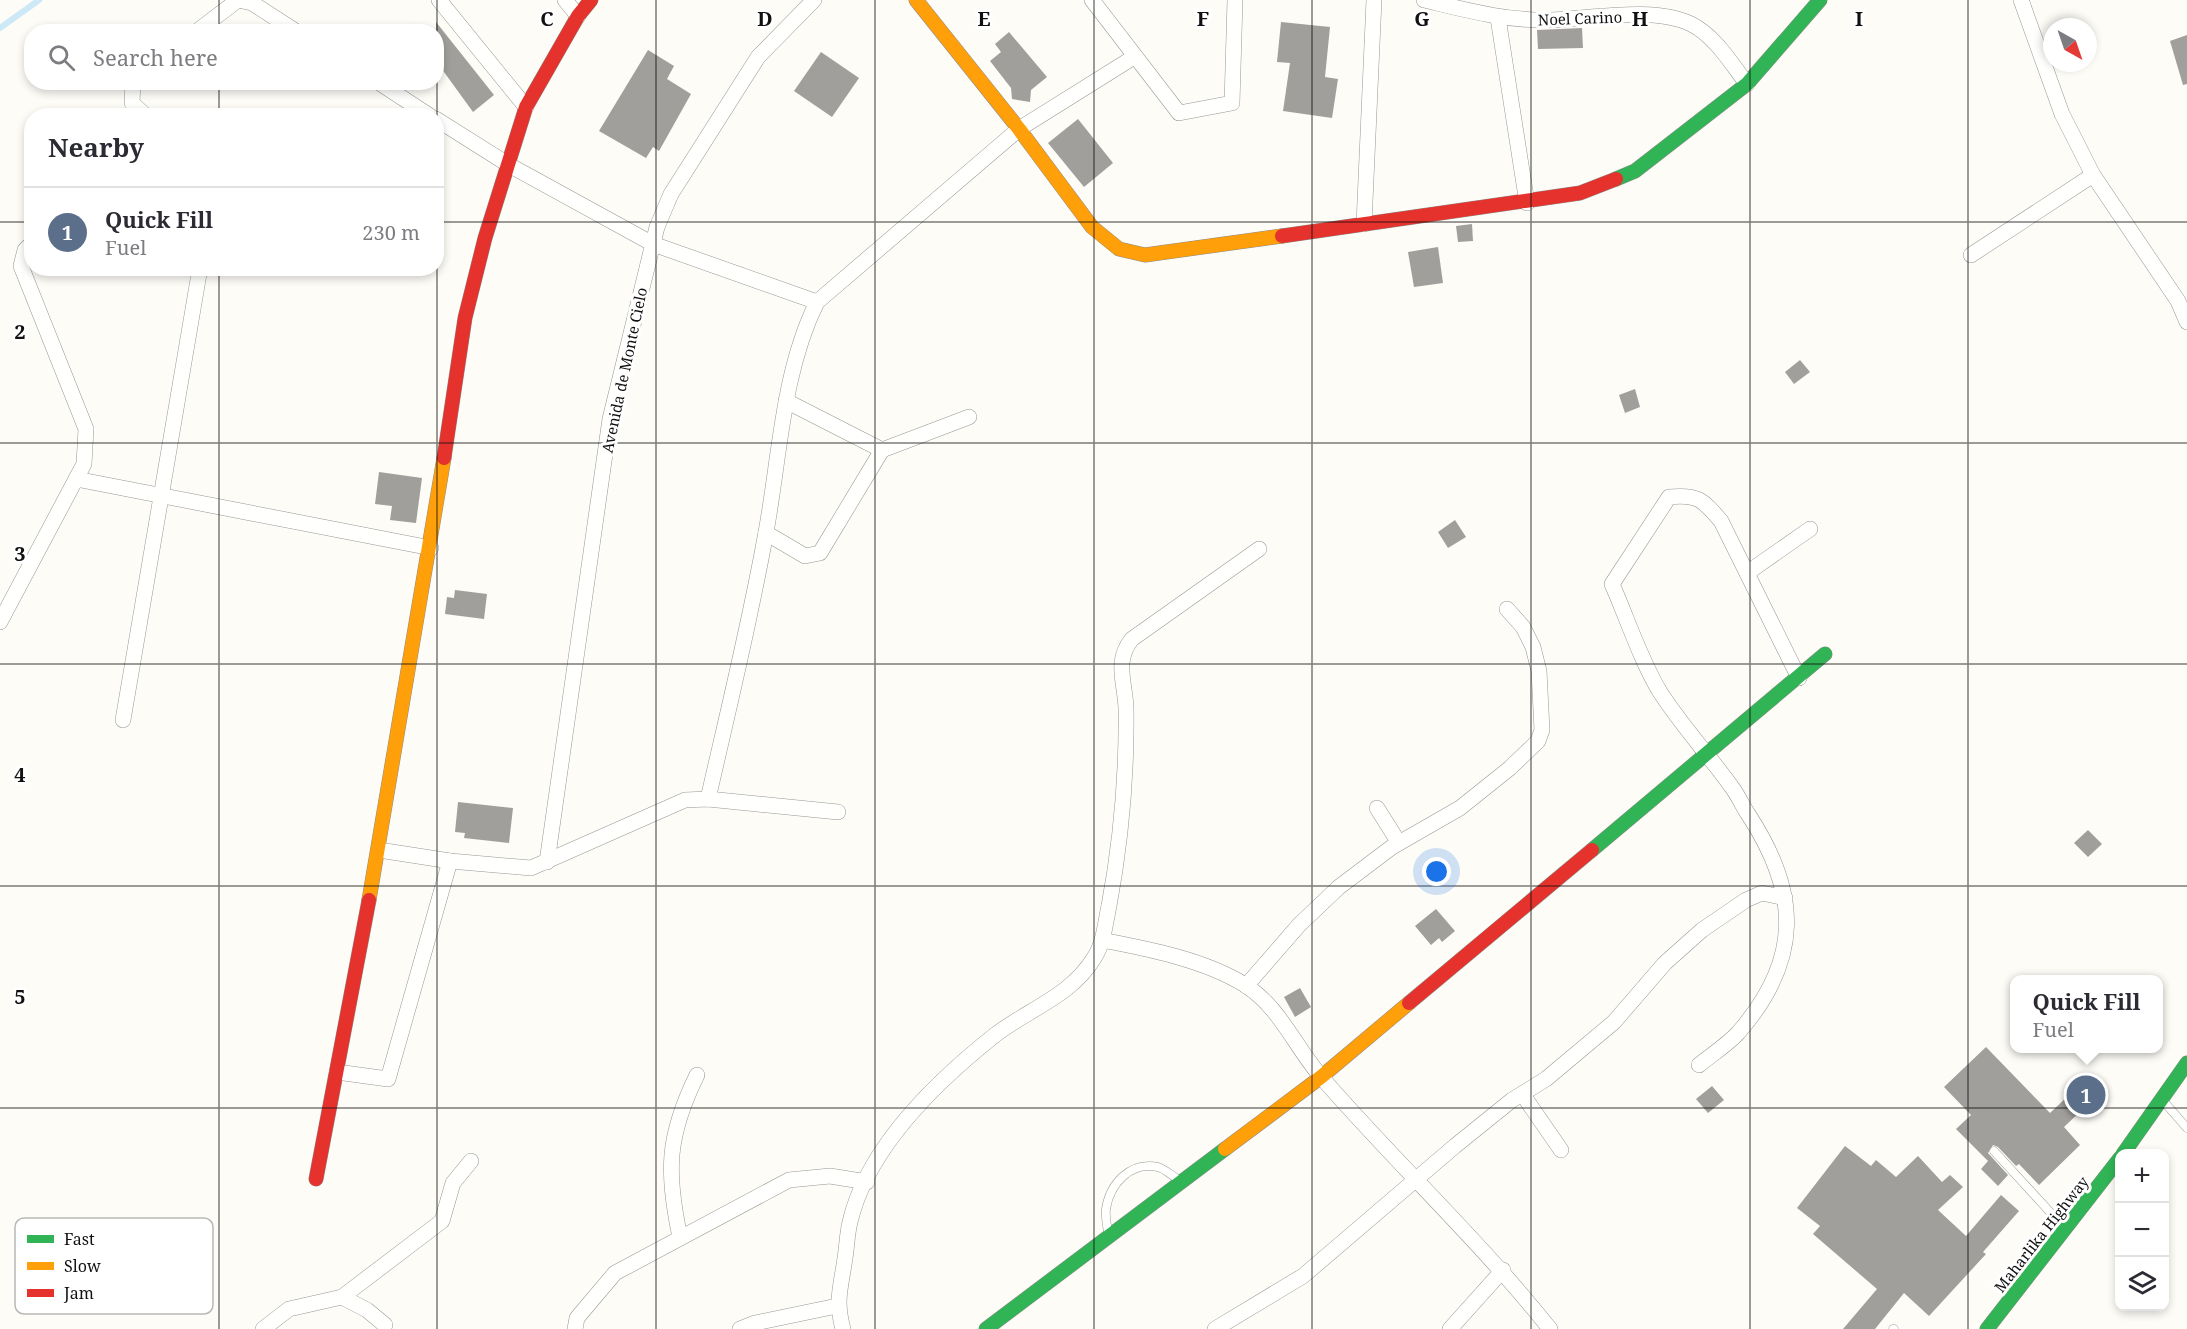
<!DOCTYPE html>
<html lang="en">
<head>
<meta charset="utf-8">
<style>
	:root { --surface:#fff; --page:#f2f2f3; --text:#2b2b33; --muted:#7c7c81; --line:#e1e1e2; --accent:#646362 }
	body { margin:0; font-family:"Noto Serif",serif; background:var(--page); color:var(--text) }
	.controls { position:absolute; right:18px; bottom:18px; display:grid; overflow:hidden; border-radius:12px; box-shadow:0 3px 9px #0003 }
	.controls button { width:54px; height:54px; display:grid; place-items:center; padding:0; border:0; border-bottom:2px solid var(--line); background:var(--surface); color:var(--text); font:30px sans-serif }
	.compass { position:absolute; left:2043px; top:18px; width:54px; height:54px; border-radius:50%; background:var(--surface); box-shadow:0 3px 9px #0003; rotate:140deg }
	.you { position:absolute; left:1437px; top:872px; width:21px; height:21px; margin:-15px; border:4px solid #fff; border-radius:50%; background:#1a73e8; box-shadow:0 0 0 9px #1a73e833 }
	.badge { display:grid; place-items:center; width:39px; height:39px; border-radius:50%; background:var(--accent); color:#fff; font-size:20px; font-weight:700 }
	.pin { position:absolute; translate:-50% -50%; border:3px solid #fff; box-shadow:0 2px 6px #0006 }
	.popup { position:absolute; left:2010px; top:975px; width:153px; height:78px; box-sizing:border-box; display:grid; place-content:center; border-radius:12px; background:var(--surface); filter:drop-shadow(0 2px 4px #0005); font-size:20px; white-space:nowrap; color:var(--muted) }
	.popup b { font-size:22px; color:var(--text) }
	.popup::after { content:''; position:absolute; left:50%; top:100%; margin-left:-12px; border:12px solid transparent; border-top-color:var(--surface) }
	.list { margin:0; padding:0; list-style:none }
	h2 { display:flex; justify-content:space-between; align-items:center; height:78px; margin:0; padding:0 24px; font-size:26px }
	h2 small { font-size:20px; font-weight:400; color:var(--muted) }
	.list li { display:grid; grid-template-columns:39px 1fr auto; gap:18px; align-items:center; box-sizing:border-box; height:90px; padding:0 24px; border-top:2px solid var(--line) }
	.list b { display:block; font-size:22px; white-space:nowrap }
	.list p { margin:0; font-size:20px; white-space:nowrap; color:var(--muted) }
	.list em { font-size:20px; font-style:normal; color:var(--muted) }
	.icon { flex:none; width:33px; height:33px; fill:none; stroke:currentColor; stroke-width:2; stroke-linecap:round; stroke-linejoin:round }
	.map { position:relative; flex:none; width:2187px; height:1329px; overflow:hidden }
	.search { position:absolute; background:var(--surface); box-shadow:0 3px 9px #0003; left:24px; top:24px; width:420px; height:66px; display:flex; align-items:center; gap:15px; box-sizing:border-box; padding:0 21px; border-radius:24px; color:var(--muted); font-size:22px }
	.panel { position:absolute; background:var(--surface); box-shadow:0 3px 9px #0003; left:24px; top:108px; width:420px; height:168px; border-radius:24px }
	.map>svg:first-child { display:block }
</style>
</head>
<body>
<div class="map">
<svg width="2187" height="1329" viewBox="0 0 2187 1329">
	<rect width="100%" height="100%" fill="#fdfcf7"/>
	<g fill="none" stroke-linecap="round" stroke-linejoin="round">
		<polyline stroke="#cde8f7" stroke-width="6" points="0,28 39,0"/>
	</g>
	<g fill="#a19f9c">
		<polygon points="436,22 494,95 473,112 436,61"/>
		<polygon points="1281,22 1330,27 1325,77 1338,79 1332,118 1283,111 1290,63 1277,62"/>
		<polygon points="1582,28 1583,48 1538,49 1537,30"/>
		<polygon points="1009,32 1047,77 1031,90 1030,102 1012,99 1011,88 990,61 1001,52 995,44"/>
		<polygon points="2187,35 2187,84 2183,85 2170,41"/>
		<polygon points="648,50 674,66 667,79 691,94 659,151 653,147 646,158 599,131"/>
		<polygon points="821,52 859,78 832,117 794,91"/>
		<polygon points="1078,119 1113,163 1084,187 1048,143"/>
		<polygon points="1472,224 1473,241 1458,242 1456,226"/>
		<polygon points="1438,247 1443,283 1414,287 1408,252"/>
		<polygon points="1800,360 1810,372 1794,384 1785,372"/>
		<polygon points="1635,389 1640,407 1625,413 1619,395"/>
		<polygon points="379,472 422,478 416,523 390,520 392,506 375,504"/>
		<polygon points="1455,520 1466,537 1448,548 1438,532"/>
		<polygon points="455,590 487,594 484,619 445,614 447,597 454,598"/>
		<polygon points="458,802 513,808 509,843 464,838 465,833 455,832"/>
		<polygon points="2088,830 2102,844 2088,857 2074,843"/>
		<polygon points="1436,909 1455,931 1442,942 1439,938 1431,945 1415,926"/>
		<polygon points="1300,988 1311,1007 1295,1017 1284,997"/>
		<polygon points="1986,1047 2050,1113 2088,1077 2102,1091 2064,1127 2080,1145 2039,1185 2019,1164 2016,1166 1998,1147 1993,1145 1988,1153 2008,1175 1998,1186 1981,1169 1988,1161 1956,1129 1971,1115 1944,1087"/>
		<polygon points="1712,1086 1724,1100 1708,1113 1696,1099"/>
		<polygon points="1845,1146 1871,1166 1876,1160 1896,1177 1918,1156 1942,1182 1950,1175 1963,1187 1938,1210 1966,1236 2001,1195 2019,1211 1983,1252 1986,1254 1929,1316 1904,1293 1875,1329 1843,1329 1877,1289 1813,1234 1820,1226 1797,1208"/>
	</g>
	<g fill="none" stroke-linecap="round" stroke-linejoin="round">
		<g stroke="#979795" stroke-width="9">
			<g id="lane">
				<polyline points="2165,1103 2187,1128"/>
				<polyline points="1994,1151 2061,1224"/>
				<path d="M 1108,1232 C 1107,1225 1105,1216 1106,1209 C 1110,1183 1131,1161 1158,1167 C 1165,1169 1172,1176 1178,1179"/>
				<polyline points="1893,1329 1894,1329"/>
			</g>
		</g>
		<g stroke="#979795" stroke-width="16">
			<g id="street">
				<polyline points="439,0 526,107"/>
				<polyline points="565,0 578,16"/>
				<polyline points="1092,0 1179,113 1232,103 1235,0"/>
				<path d="M 1424,0 C 1466,10 1506,21 1550,20 C 1591,19 1653,6 1691,24 C 1715,36 1731,63 1747,84"/>
				<polyline points="2021,0 2062,114 2093,175 2178,301 2187,322"/>
				<polyline points="1498,18 1527,203"/>
				<polyline points="196,32 238,0 252,3 297,32"/>
				<polyline points="133,82 132,103 146,116"/>
				<polyline points="378,82 430,116"/>
				<polyline points="436,119 509,165 653,244 817,302"/>
				<polyline points="1364,224 1374,0"/>
				<polyline points="32,243 25,250 21,266 86,429 84,464 76,479"/>
				<polyline points="1971,255 2093,175"/>
				<polyline points="786,401 882,450"/>
				<polyline points="766,533 805,556 820,553 882,450 969,417"/>
				<polyline points="1747,573 1810,529"/>
				<polyline points="0,622 76,479 431,548"/>
				<polyline points="123,720 200,268"/>
				<path d="M 708,799 C 728,711 750,622 766,532 C 780,456 782,373 817,302 L 1019,129 L 1134,57"/>
				<polyline points="1377,808 1399,843"/>
				<polyline points="379,850 450,861 531,868 685,800 708,799 838,812"/>
				<polyline points="547,862 610,419 657,227 671,194 758,57 814,0"/>
				<path d="M 1102,940 C 1149,949 1205,960 1245,985 C 1281,1008 1296,1049 1323,1079 C 1397,1164 1480,1241 1550,1329"/>
				<polyline points="1246,986 1299,925 1339,887 1392,847 1460,808 1510,768 1538,741 1542,730 1539,671 1533,647 1523,627 1507,609"/>
				<path d="M 1699,1065 C 1711,1055 1727,1045 1738,1033 C 1802,960 1800,893 1748,814 C 1742,805 1738,795 1731,786 C 1708,754 1682,726 1660,692 C 1641,661 1627,618 1612,584 L 1669,497 C 1698,494 1703,500 1721,521 L 1799,678"/>
				<polyline points="337,1072 388,1079 450,861"/>
				<polyline points="1523,1095 1561,1150"/>
				<path d="M 680,1237 C 666,1172 667,1136 697,1075"/>
				<polyline points="342,1297 367,1310 385,1325"/>
				<polyline points="263,1329 289,1309 342,1297 442,1221 453,1183 471,1161"/>
				<polyline points="575,1329 577,1318 615,1273 789,1180 830,1176 867,1182"/>
				<polyline points="740,1329 755,1323 837,1306"/>
				<path d="M 843,1329 C 835,1299 841,1288 845,1258 C 847,1246 847,1234 850,1222 C 867,1148 937,1081 995,1035 C 1029,1009 1071,996 1094,958 C 1104,943 1105,924 1109,906 C 1121,841 1127,774 1126,708 C 1125,682 1114,661 1132,639 L 1259,549"/>
				<polyline points="1215,1329 1303,1276 1455,1146 1512,1100 1546,1079 1614,1022 1665,963 1702,930 1746,900 1762,893 1785,898"/>
				<polyline points="1450,1329 1503,1270"/>
			</g>
		</g>
		<g stroke="#8e8d8b" stroke-width="15">
			<g id="fast">
				<polyline points="1616,179 1635,171 1747,84 1820,0"/>
				<polyline points="1592,850 1825,654"/>
				<polyline points="2123,1154 2187,1063"/>
				<polyline points="986,1329 1225,1149"/>
				<polyline points="1987,1329 2120,1158"/>
			</g>
		</g>
		<g stroke="#8e8d8b" stroke-width="15">
			<g id="slow">
				<polyline points="916,0 1019,129 1092,227 1119,249 1145,255 1282,236"/>
				<polyline points="369,900 444,458"/>
				<polyline points="1225,1149 1321,1077 1409,1003"/>
			</g>
		</g>
		<g stroke="#8e8d8b" stroke-width="15">
			<g id="jam">
				<polyline points="1282,236 1580,193 1616,179"/>
				<polyline points="444,458 465,318 485,238 526,107 578,16 591,0"/>
				<polyline points="1409,1003 1592,850"/>
				<polyline points="316,1179 369,900"/>
			</g>
		</g>
		<use href="#lane" stroke="#fffffe" stroke-width="8"/>
		<use href="#street" stroke="#fffffe" stroke-width="15"/>
		<use href="#fast" stroke="#30b455" stroke-width="14"/>
		<use href="#slow" stroke="#ff9f0a" stroke-width="14"/>
		<use href="#jam" stroke="#e5322d" stroke-width="14"/>
	</g>
	<path fill="none" stroke="#111" stroke-width="1.5" stroke-opacity="0.55" d="M 219,0 L 219,32M 437,0 L 437,1329M 656,0 L 656,1329M 875,0 L 875,1329M 1094,0 L 1094,1329M 1312,0 L 1312,1329M 1531,0 L 1531,1329M 1750,0 L 1750,1329M 1968,0 L 1968,1329M 219,82 L 219,116M 0,222 L 32,222M 436,222 L 2187,222M 219,268 L 219,1329M 0,443 L 2187,443M 0,664 L 2187,664M 0,886 L 2187,886M 0,1108 L 2187,1108"/>
	<g text-anchor="middle" dominant-baseline="central" stroke-width="6" stroke-linejoin="round" paint-order="stroke">
		<g font-size="15" fill="#111" stroke="#fff">
			<text transform="translate(1580 18) rotate(-2)">Noel Carino</text>
			<text transform="translate(624 370) rotate(-78)">Avenida de Monte Cielo</text>
			<text transform="translate(2041 1234) rotate(-52)">Maharlika Highway</text>
		</g>
	</g>
	<rect x="15" y="1218" width="198" height="96" rx="9" fill="#fff" stroke="#b8b8b8" stroke-width="1.5"/>
	<rect x="27" y="1235" width="27" height="8" fill="#30b455"/>
	<rect x="27" y="1262" width="27" height="8" fill="#ff9f0a"/>
	<rect x="27" y="1289" width="27" height="8" fill="#e5322d"/>
	<g font-size="16" fill="#111">
		<text x="64" y="1245">Fast</text>
		<text x="64" y="1272">Slow</text>
		<text x="64" y="1299">Jam</text>
	</g>
	<g font-size="20" text-anchor="middle" font-weight="bold" fill="#111" stroke="#fff" stroke-width="6" stroke-linejoin="round" paint-order="stroke">
		<text x="547" y="26">C</text>
		<text x="765" y="26">D</text>
		<text x="984" y="26">E</text>
		<text x="1203" y="26">F</text>
		<text x="1422" y="26">G</text>
		<text x="1640" y="26">H</text>
		<text x="1859" y="26">I</text>
		<text x="20" y="339">2</text>
		<text x="20" y="561">3</text>
		<text x="20" y="782">4</text>
		<text x="20" y="1004">5</text>
	</g>
</svg>
<div class="controls">
<button>+</button>
<button>−</button>
<button><svg class="icon" aria-label="layers" viewBox="0 0 24 24"><path d="M12 4l9 5-9 5-9-5zM3 14l9 5 9-5"/></svg></button>
</div>
<svg class="compass" viewBox="-18 -18 36 36"><path d="M0-13l5 13h-10z" fill="#e53935"/><path d="M0 13l5-13h-10z" fill="#7c7c81"/></svg>
<div class="you"></div>
<div class="pin badge" style="left:2086px;top:1095px;background:#5c6f8a">1</div>
<div class="popup"><b>Quick Fill</b>Fuel</div>
<div class="search"><svg class="icon" aria-label="search" viewBox="0 0 24 24"><circle cx="10" cy="10" r="6"/><path d="M15 15l6 6"/></svg>Search here</div>
<section class="panel">
<h2>Nearby<small></small></h2>
<ul class="list">
<li><span class="badge" style="background:#5c6f8a">1</span><div><b>Quick Fill</b><p>Fuel</p></div><em>230 m</em></li>
</ul>
</section>
</div>
</body>
</html>
